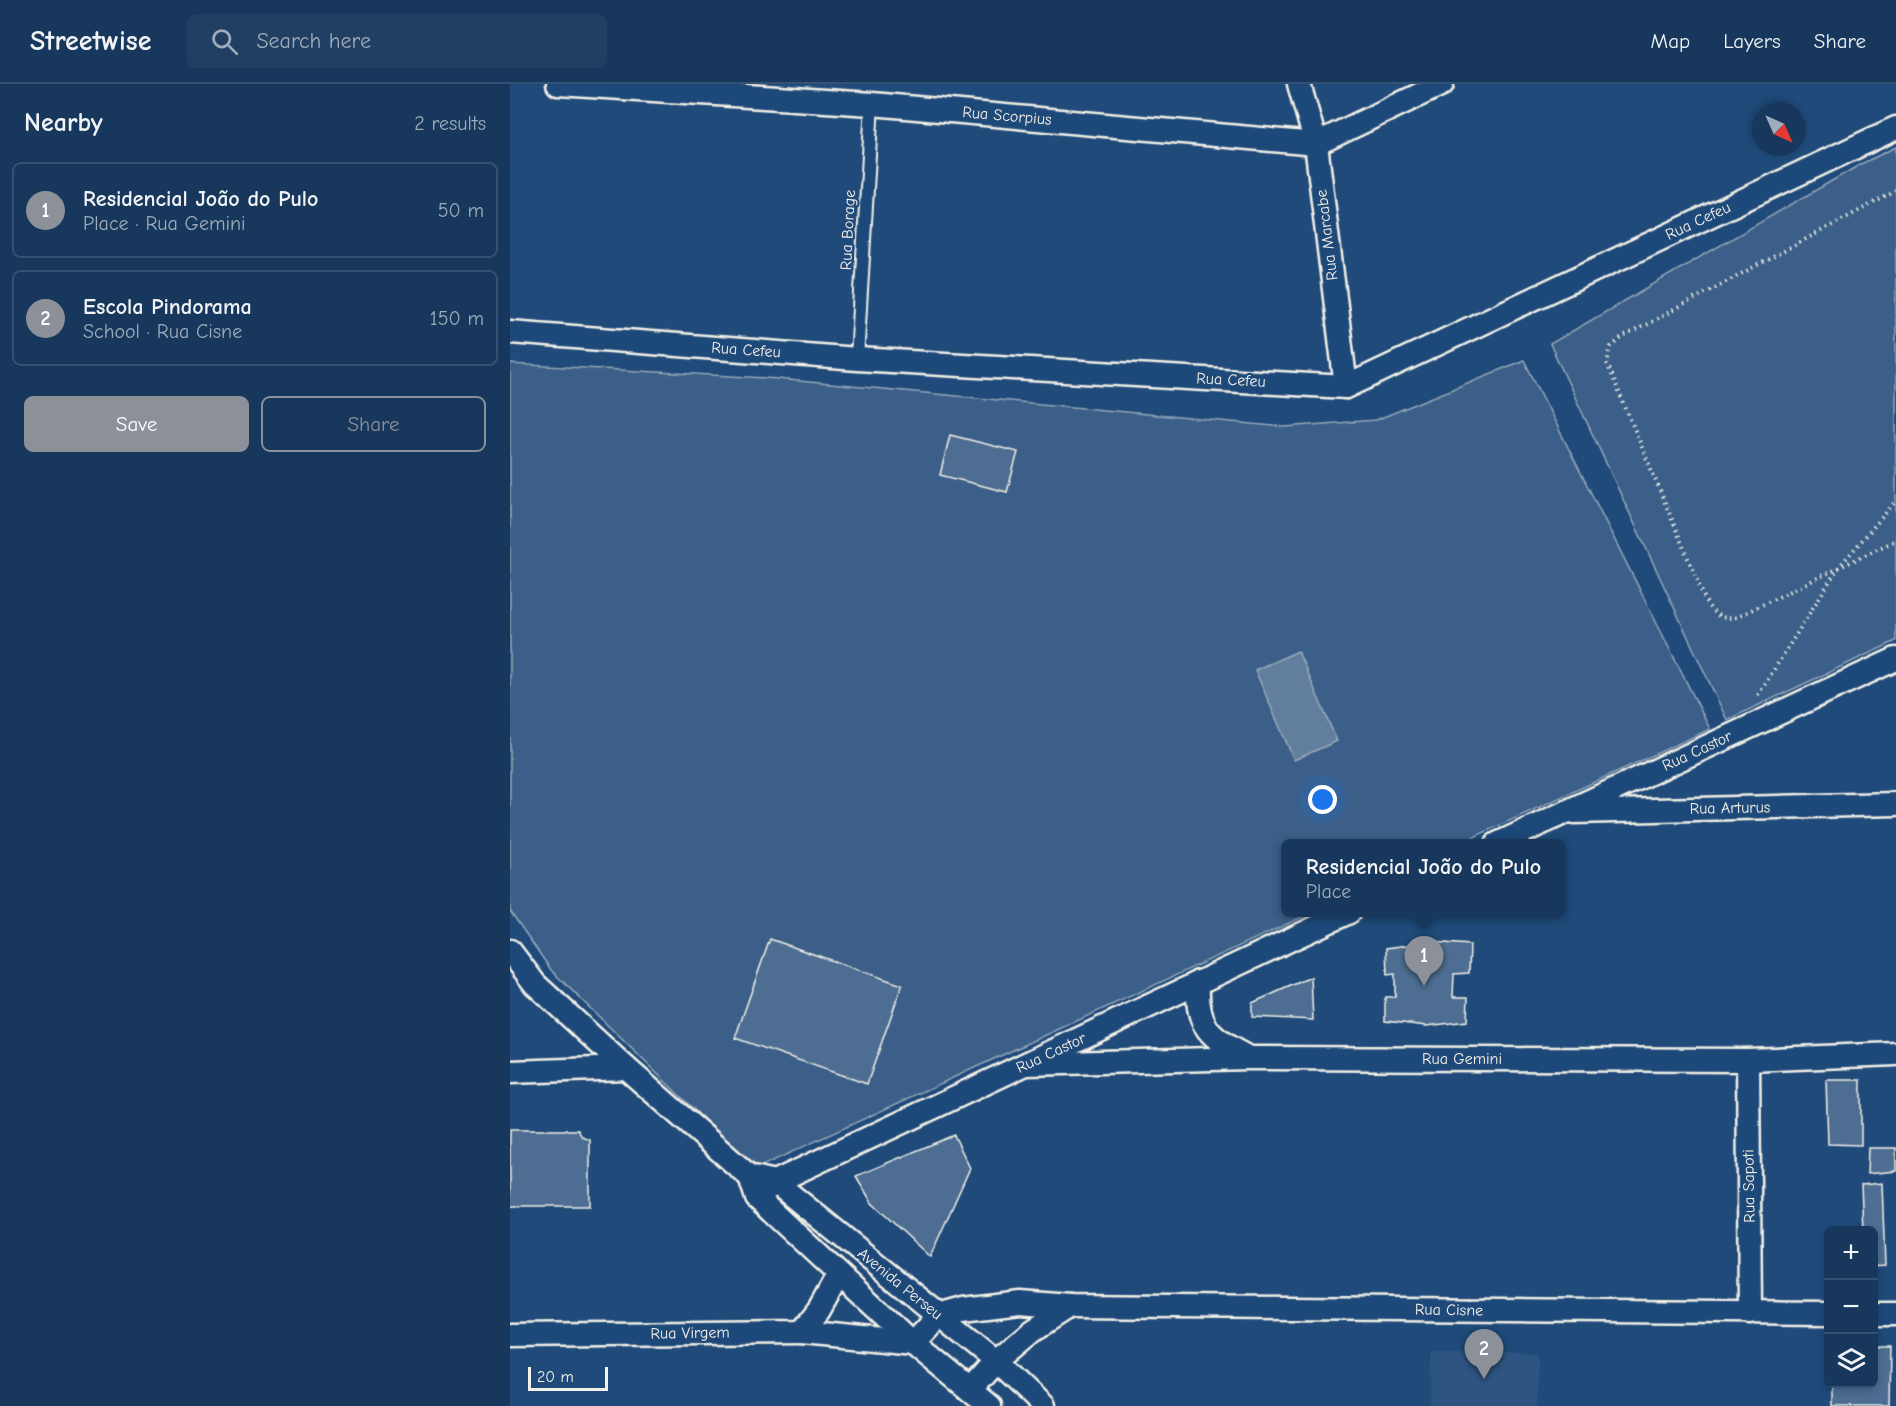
<!DOCTYPE html>
<html lang="en">
<head>
<meta charset="utf-8">
<style>
	:root { --surface:#17385c; --page:#203f62; --text:#f1f3f6; --muted:#9eacbb; --line:#365272; --accent:#8c9099 }
	body { margin:0; font-family:"Comic Neue",sans-serif; background:var(--page); color:var(--text) }
	.controls { position:absolute; right:18px; bottom:18px; display:grid; overflow:hidden; border-radius:9px; box-shadow:0 3px 9px #0003 }
	.controls button { width:54px; height:54px; display:grid; place-items:center; padding:0; border:0; border-bottom:2px solid var(--line); background:var(--surface); color:var(--text); font:30px sans-serif }
	.compass { position:absolute; left:1242px; top:18px; width:54px; height:54px; border-radius:50%; background:var(--surface); box-shadow:0 3px 9px #0003; rotate:135deg }
	.scale { position:absolute; left:18px; bottom:15px; width:80px; box-sizing:border-box; padding-left:6px; border:3px solid #f4f1e8; border-top:0; font-size:16px; line-height:21px; white-space:nowrap; color:#f4f1e8; -webkit-text-stroke:4px #1f4a7a; paint-order:stroke }
	.you { position:absolute; left:813px; top:716px; width:21px; height:21px; margin:-15px; border:4px solid #fff; border-radius:50%; background:#1a73e8; box-shadow:0 0 0 9px #1a73e833 }
	.badge { display:grid; place-items:center; width:39px; height:39px; border-radius:50%; background:var(--accent); color:#fff; font-size:20px; font-weight:700 }
	.pin { position:absolute; translate:-50% -50px; filter:drop-shadow(0 2px 3px #0008) }
	.pin::after { content:''; position:absolute; top:32px; width:21px; height:18px; background:inherit; clip-path:polygon(0 0,100% 0,50% 100%) }
	.popup { position:absolute; left:771px; top:755px; width:285px; height:78px; box-sizing:border-box; display:grid; place-content:center; border-radius:9px; background:var(--surface); filter:drop-shadow(0 2px 4px #0005); font-size:20px; white-space:nowrap; color:var(--muted) }
	.popup b { font-size:22px; color:var(--text) }
	.popup::after { content:''; position:absolute; left:50%; top:100%; margin-left:-12px; border:12px solid transparent; border-top-color:var(--surface) }
	.list { margin:0; padding:0; list-style:none }
	h2 { display:flex; justify-content:space-between; align-items:center; height:78px; margin:0; padding:0 24px; font-size:26px }
	h2 small { font-size:20px; font-weight:400; color:var(--muted) }
	.list li { display:grid; grid-template-columns:39px 1fr auto; gap:18px; align-items:center; box-sizing:border-box; height:96px; margin:0 12px 12px; padding:0 12px; border:2px solid var(--line); border-radius:9px }
	.list b { display:block; font-size:22px; white-space:nowrap }
	.list p { margin:0; font-size:20px; white-space:nowrap; color:var(--muted) }
	.list em { font-size:20px; font-style:normal; color:var(--muted) }
	.actions { display:flex; gap:12px; padding:18px 24px }
	.actions a { flex:1; padding:14px 0; border:2px solid var(--accent); border-radius:9px; text-align:center; font-size:21px; color:var(--accent) }
	.actions .main { background:var(--accent); color:#fff }
	.icon { flex:none; width:33px; height:33px; fill:none; stroke:currentColor; stroke-width:2; stroke-linecap:round; stroke-linejoin:round }
	.map { position:relative; flex:none; width:1386px; height:1322px; overflow:hidden }
	header { display:flex; align-items:center; gap:36px; box-sizing:border-box; height:84px; padding:0 30px; background:var(--surface); border-bottom:2px solid var(--line) }
	header strong { font-size:28px }
	nav { display:flex; gap:33px; margin-inline-start:auto; font-size:21px }
	.search { width:420px; height:54px; background:var(--page); display:flex; align-items:center; gap:15px; box-sizing:border-box; padding:0 21px; border-radius:9px; color:var(--muted); font-size:22px }
	main { display:flex }
	aside { flex:1; background:var(--surface) }
	.map>svg:first-child { display:block }
</style>
</head>
<body>
<header>
<strong>Streetwise</strong>
<div class="search"><svg class="icon" aria-label="search" viewBox="0 0 24 24"><circle cx="10" cy="10" r="6"/><path d="M15 15l6 6"/></svg>Search here</div>
<nav><a>Map</a><a>Layers</a><a>Share</a></nav>
</header>
<main>
<aside>
<h2>Nearby<small>2 results</small></h2>
<ul class="list">
<li><span class="badge">1</span><div><b>Residencial João do Pulo</b><p>Place · Rua Gemini</p></div><em>50 m</em></li>
<li><span class="badge">2</span><div><b>Escola Pindorama</b><p>School · Rua Cisne</p></div><em>150 m</em></li>
</ul>
<div class="actions"><a class="main">Save</a><a>Share</a></div>
</aside>
<div class="map">
<svg width="1386" height="1322" viewBox="0 0 1386 1322">
	<rect width="100%" height="100%" fill="#1f4a7a"/>
	<filter id="ink" filterUnits="userSpaceOnUse"><feTurbulence type="fractalNoise" baseFrequency=".0167" numOctaves="2"/><feDisplacementMap in="SourceGraphic" scale="12" xChannelSelector="R" yChannelSelector="G"/><feConvolveMatrix kernelMatrix="1 2 1 2 8 2 1 2 1" color-interpolation-filters="sRGB"/></filter>
	<g filter="url(#ink)">
		<polygon fill="#2d5581" points="921,1268 1028,1269 1027,1322 920,1322"/>
		<g fill="#3a5f88" stroke="#97a8b8" stroke-width="1.5">
			<polygon points="1386,63 1386,557 1217,636 1040,260 1351,80"/>
			<polygon points="1014,276 1200,645 951,759 776,760 776,828 801,829 245,1085 41,886 0,827 0,280 257,294 774,343 866,336"/>
		</g>
		<polygon fill="#627e9d" stroke="#9cacbb" stroke-width="1.5" points="788,567 827,657 784,676 745,586"/>
		<g fill="#4d6e92" stroke="#f4f1e8" stroke-width="1.5">
			<polygon points="440,351 508,368 497,408 430,391"/>
			<polygon points="260,855 392,901 357,1000 225,954"/>
			<polygon points="921,858 960,861 959,889 944,890 943,913 958,913 957,937 917,942 875,937 875,913 885,913 885,890 877,891 876,864"/>
			<polygon points="801,893 803,936 742,933 742,919"/>
			<polygon points="1316,996 1351,996 1351,1061 1318,1060"/>
			<polygon points="0,1046 68,1046 72,1053 80,1056 80,1122 0,1122"/>
			<polygon points="444,1051 460,1084 420,1173 362,1119 346,1092"/>
			<polygon points="1358,1064 1386,1064 1386,1087 1357,1090"/>
			<polygon points="1372,1099 1375,1181 1364,1182 1364,1146 1353,1146 1351,1101"/>
			<polygon points="1364,1262 1380,1262 1379,1322 1322,1322 1322,1300 1364,1300"/>
		</g>
		<g fill="none" stroke-linecap="round" stroke-linejoin="round">
			<g stroke="#f4f1e8" stroke-width="16">
				<polyline id="lane" points="347,275 362,20"/>
			</g>
			<g stroke="#f4f1e8" stroke-width="27">
				<g id="street">
					<polyline points="48,0 362,20 806,60 932,0"/>
					<polyline points="789,0 806,60 836,303"/>
					<polyline points="0,248 347,275 836,303 1386,44"/>
					<polyline points="1064,728 1386,720"/>
					<polyline points="987,760 1386,575"/>
					<polyline points="0,867 25,900 116,984 239,1092 265,1098 486,1277 533,1322"/>
					<path d="M 688,898 C 686,943 699,953 737,973"/>
					<polyline points="1238,976 1240,1229"/>
					<polyline points="517,980 738,974 1238,976 1386,970"/>
					<polyline points="0,988 116,984"/>
					<polyline points="242,1099 247,1114 403,1259 479,1322"/>
					<polyline points="247,1114 265,1098 839,828"/>
					<polyline points="1364,1230 1386,1230"/>
					<polyline points="292,1248 403,1259 428,1232 453,1225 510,1218 560,1222 1318,1229"/>
					<polyline points="0,1251 292,1248 309,1226 328,1192"/>
					<polyline points="460,1306 486,1277 523,1246 560,1222"/>
				</g>
			</g>
			<g stroke="#f4f1e8" stroke-width="4" stroke-dasharray="1.5 4.5" stroke-linecap="butt">
				<path d="M 1386,107 L 1113,253 L 1101,263 L 1097,279 L 1197,520 C 1206,533 1212,535 1227,533 L 1386,456"/>
				<polyline points="1248,611 1328,484 1386,417"/>
			</g>
			<use href="#lane" stroke="#1f4a7a" stroke-width="12"/>
			<use href="#street" stroke="#1f4a7a" stroke-width="22"/>
		</g>
	</g>
	<g text-anchor="middle" dominant-baseline="central" stroke-width="4.5" stroke-linejoin="round" paint-order="stroke">
		<g font-size="16" fill="#f4f1e8" stroke="#1f4a7a">
			<text transform="translate(497 32) rotate(5)">Rua Scorpius</text>
			<text transform="translate(1188 137) rotate(-25)">Rua Cefeu</text>
			<text transform="translate(338 146) rotate(-87)">Rua Borage</text>
			<text transform="translate(817 151) rotate(-97)">Rua Marcabe</text>
			<text transform="translate(236 266) rotate(4)">Rua Cefeu</text>
			<text transform="translate(721 296) rotate(3)">Rua Cefeu</text>
			<text transform="translate(1187 667) rotate(-25)">Rua Castor</text>
			<text transform="translate(1220 724) rotate(-1)">Rua Arturus</text>
			<text transform="translate(541 969) rotate(-25)">Rua Castor</text>
			<text x="952" y="975">Rua Gemini</text>
			<text transform="translate(1239 1102) rotate(-91)">Rua Sapoti</text>
			<text transform="translate(390 1200) rotate(39)">Avenida Perseu</text>
			<text transform="translate(939 1226) rotate(1)">Rua Cisne</text>
			<text transform="translate(180 1249) rotate(-1)">Rua Virgem</text>
		</g>
	</g>
</svg>
<div class="controls">
<button>+</button>
<button>−</button>
<button><svg class="icon" aria-label="layers" viewBox="0 0 24 24"><path d="M12 4l9 5-9 5-9-5zM3 14l9 5 9-5"/></svg></button>
</div>
<svg class="compass" viewBox="-18 -18 36 36"><path d="M0-13l5 13h-10z" fill="#e53935"/><path d="M0 13l5-13h-10z" fill="#9eacbb"/></svg>
<div class="scale">20 m</div>
<div class="you"></div>
<div class="pin badge" style="left:914px;top:902px">1</div>
<div class="popup"><b>Residencial João do Pulo</b>Place</div>
<div class="pin badge" style="left:974px;top:1295px">2</div>
</div>
</main>
</body>
</html>
